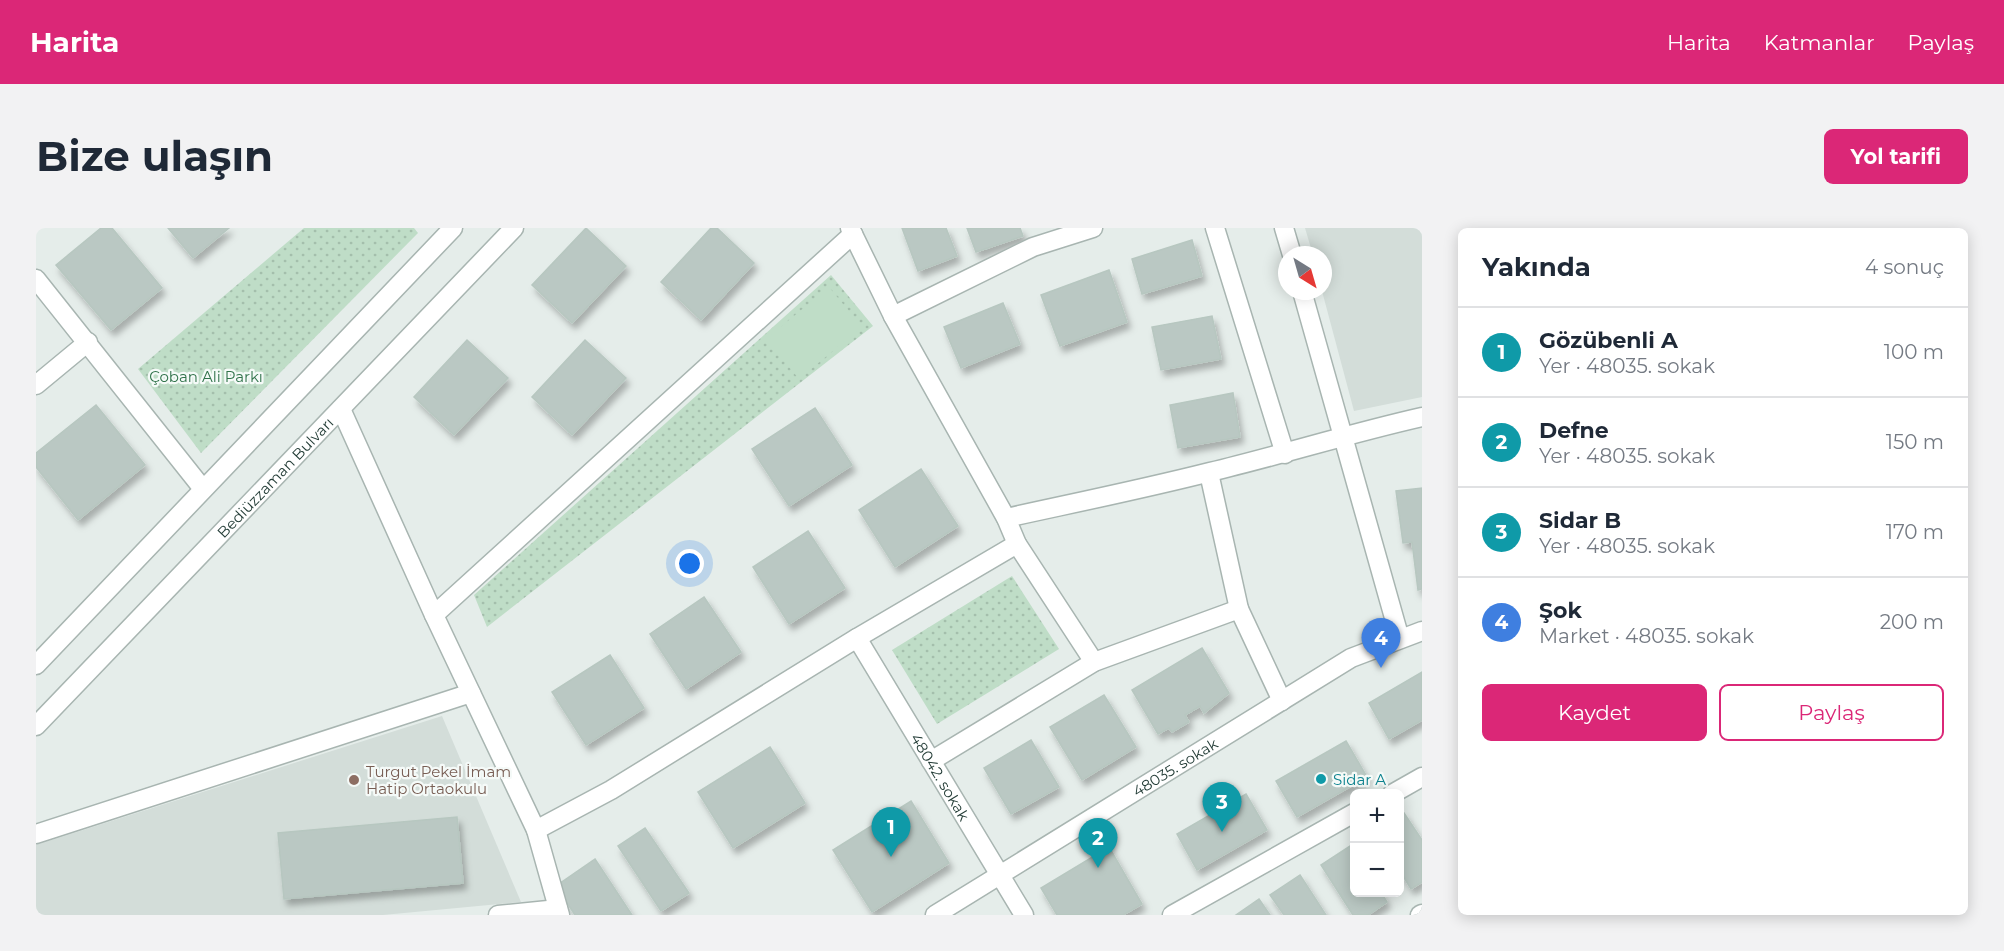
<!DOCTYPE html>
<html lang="tr">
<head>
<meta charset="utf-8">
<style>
	:root { --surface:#fff; --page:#f2f2f3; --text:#1f2937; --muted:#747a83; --line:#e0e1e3; --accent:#db2777 }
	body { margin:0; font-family:Montserrat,sans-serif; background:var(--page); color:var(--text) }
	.controls { position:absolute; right:18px; bottom:18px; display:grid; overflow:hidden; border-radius:9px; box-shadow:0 3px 15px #0003 }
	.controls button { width:54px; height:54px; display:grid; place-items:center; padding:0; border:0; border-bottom:2px solid var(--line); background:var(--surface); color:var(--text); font:30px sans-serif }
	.compass { position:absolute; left:1242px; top:18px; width:54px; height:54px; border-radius:50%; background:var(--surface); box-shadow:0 3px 15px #0003; rotate:143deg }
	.you { position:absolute; left:654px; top:336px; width:21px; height:21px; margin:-15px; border:4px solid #fff; border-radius:50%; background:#1a73e8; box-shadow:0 0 0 9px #1a73e833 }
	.badge { display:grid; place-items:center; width:39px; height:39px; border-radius:50%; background:var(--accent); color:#fff; font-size:20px; font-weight:700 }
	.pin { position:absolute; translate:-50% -50px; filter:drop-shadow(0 2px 3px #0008) }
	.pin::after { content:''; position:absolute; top:32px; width:21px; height:18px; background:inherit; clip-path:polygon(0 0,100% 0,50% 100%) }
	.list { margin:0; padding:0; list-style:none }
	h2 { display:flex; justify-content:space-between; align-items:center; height:78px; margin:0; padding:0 24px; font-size:26px }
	h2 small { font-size:20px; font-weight:400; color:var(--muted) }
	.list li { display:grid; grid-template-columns:39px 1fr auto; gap:18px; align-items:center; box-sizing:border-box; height:90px; padding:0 24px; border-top:2px solid var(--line) }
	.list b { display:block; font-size:22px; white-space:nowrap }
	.list p { margin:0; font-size:20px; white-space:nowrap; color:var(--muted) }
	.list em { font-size:20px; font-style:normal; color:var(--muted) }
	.actions { display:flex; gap:12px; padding:18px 24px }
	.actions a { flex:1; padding:14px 0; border:2px solid var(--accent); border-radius:9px; text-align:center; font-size:21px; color:var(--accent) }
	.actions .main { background:var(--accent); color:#fff }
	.map { position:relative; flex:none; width:1386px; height:687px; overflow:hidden; border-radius:9px }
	header { display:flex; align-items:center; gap:36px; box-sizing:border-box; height:84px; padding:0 30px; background:var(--accent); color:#fff }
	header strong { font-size:28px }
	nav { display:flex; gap:33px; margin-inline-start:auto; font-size:21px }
	.intro { display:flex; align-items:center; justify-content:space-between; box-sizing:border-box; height:144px; padding:0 36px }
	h1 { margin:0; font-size:42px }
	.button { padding:15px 27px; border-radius:9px; background:var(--accent); color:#fff; font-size:21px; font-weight:700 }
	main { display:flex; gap:36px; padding:0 36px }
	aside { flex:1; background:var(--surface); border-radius:9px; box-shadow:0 3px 15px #0003 }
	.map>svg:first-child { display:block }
</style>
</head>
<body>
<header>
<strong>Harita</strong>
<nav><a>Harita</a><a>Katmanlar</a><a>Paylaş</a></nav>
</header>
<div class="intro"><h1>Bize ulaşın</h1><a class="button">Yol tarifi</a></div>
<main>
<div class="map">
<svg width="1386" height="687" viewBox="0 0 1386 687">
	<defs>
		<pattern id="park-dots" width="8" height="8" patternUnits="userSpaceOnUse" patternTransform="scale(1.5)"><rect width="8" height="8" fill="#bfddc7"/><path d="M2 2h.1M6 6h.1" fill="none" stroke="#a4bfac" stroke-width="1.8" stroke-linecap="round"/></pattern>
		<filter id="shadow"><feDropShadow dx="3.5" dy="6" stdDeviation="3" flood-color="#0004"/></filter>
	</defs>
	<rect width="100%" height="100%" fill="#e5edea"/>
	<g fill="#d3ddd9">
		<polygon points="1269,0 1386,0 1386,169 1318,183 1286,63 1287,27 1277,27"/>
		<polygon points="406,488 485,674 347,687 0,687 0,617"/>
	</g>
	<g fill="url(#park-dots)">
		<polygon points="268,0 378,0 382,5 165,225 102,141"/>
		<polygon points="795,47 837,98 451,399 438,367"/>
		<polygon points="976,348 1023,421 901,496 856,422"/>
	</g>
	<polygon fill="#bfddc7" points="793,59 826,99 763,151 730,111"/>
	<g fill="#bac8c3" stroke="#b7c7c0" stroke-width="1.5" filter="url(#shadow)">
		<polygon points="65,0 76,0 126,60 75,102 20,37"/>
		<polygon points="132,0 193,0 157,30"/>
		<polygon points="550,0 590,38 536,95 496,57"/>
		<polygon points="675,0 681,0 718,35 665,92 625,54"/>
		<polygon points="866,0 910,0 921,28 882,43"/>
		<polygon points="931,0 984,0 987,8 940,24"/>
		<polygon points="1156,12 1166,48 1106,66 1096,31"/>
		<polygon points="1073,42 1091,94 1024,118 1005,67"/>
		<polygon points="967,75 984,116 925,140 908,99"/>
		<polygon points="1176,88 1185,131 1125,142 1116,99"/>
		<polygon points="431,112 472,150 418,207 378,169"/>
		<polygon points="549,112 590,150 536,207 496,169"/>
		<polygon points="1197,165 1204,209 1142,220 1134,177"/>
		<polygon points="60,177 109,237 42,292 0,239 0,225"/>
		<polygon points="779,180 816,237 753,278 716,221"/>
		<polygon points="885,241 922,298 859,339 823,282"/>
		<polygon points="1386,260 1386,361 1382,362 1376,314 1367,315 1360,263"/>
		<polygon points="772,303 809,360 753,396 717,339"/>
		<polygon points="668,369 705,424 650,461 614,406"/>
		<polygon points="1166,420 1193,465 1168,485 1164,478 1149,487 1153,494 1136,504 1133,500 1122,506 1096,462"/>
		<polygon points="574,427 608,480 550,517 516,464"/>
		<polygon points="1386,444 1386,492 1353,511 1333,475"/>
		<polygon points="1068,467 1100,519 1046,552 1014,499"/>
		<polygon points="995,512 1023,559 975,586 948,540"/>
		<polygon points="1310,513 1331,549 1261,589 1240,553"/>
		<polygon points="734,519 769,575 697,620 662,564"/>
		<polygon points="1210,566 1231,602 1161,642 1141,606"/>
		<polygon points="875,573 913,635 836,684 797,622"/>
		<polygon points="1368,585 1386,612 1386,654 1375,661 1364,643 1364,587"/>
		<polygon points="421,589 427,655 248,671 242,605"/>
		<polygon points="609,600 653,665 625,683 582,618"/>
		<polygon points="1314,618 1318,624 1318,664 1345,664 1351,674 1332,687 1317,687 1285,637"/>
		<polygon points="1073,619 1106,676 1087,687 1021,687 1005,660"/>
		<polygon points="559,631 596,687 539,687 520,658"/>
		<polygon points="1264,647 1290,687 1248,687 1234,667"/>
		<polygon points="1223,671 1234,687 1200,687"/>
	</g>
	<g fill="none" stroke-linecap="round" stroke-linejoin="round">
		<g stroke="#a8b5b1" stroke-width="21">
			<g id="minor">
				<polyline points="814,0 857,88 970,290 981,316 1058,434"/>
				<polyline points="1179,0 1249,226"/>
				<polyline points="1248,0 1256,27"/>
				<polyline points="0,51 167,261"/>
				<polyline points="1266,63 1364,411"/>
				<polyline points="857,88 997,19 1057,0"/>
				<polyline points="0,157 52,114"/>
				<polyline points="305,181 398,387 500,602 524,687"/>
				<polyline points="1173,245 1203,381"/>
				<path d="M 970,290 C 1038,275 1107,261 1174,244 C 1245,227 1315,205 1386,189"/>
				<polyline points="398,387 817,6"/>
				<path id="s1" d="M 821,410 L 988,687"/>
				<polyline points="0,437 417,0"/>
				<path id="s2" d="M 0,498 L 478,0"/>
				<polyline points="895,533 1058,434 1203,381 1246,473"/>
				<polyline points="1356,566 1386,549"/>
				<polyline points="500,602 575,562 821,410 981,316"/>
				<polyline points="0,606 435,465"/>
				<polyline points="462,687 522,681"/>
				<path id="s3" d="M 899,687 L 1315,430 L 1386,403"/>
				<polyline points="1136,687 1318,585"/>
				<polyline points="1384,687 1386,686"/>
			</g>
		</g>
		<use href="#minor" stroke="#fff" stroke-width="18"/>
	</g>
	<circle fill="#0f9aa8" stroke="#f5faf8" stroke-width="2" cx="1285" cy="551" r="6"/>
	<circle fill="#8d6e63" stroke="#f5faf8" stroke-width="2" cx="318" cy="552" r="6"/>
	<g text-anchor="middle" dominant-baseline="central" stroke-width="4.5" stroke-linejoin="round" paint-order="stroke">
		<g font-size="15" fill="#31734b" stroke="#f5faf8">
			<text x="170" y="148">Çoban Ali Parkı</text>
		</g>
		<g font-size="15" fill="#253e38" stroke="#f5faf8">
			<text stroke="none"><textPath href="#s2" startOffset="345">Bediüzzaman Bulvarı</textPath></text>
			<text stroke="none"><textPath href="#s3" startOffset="282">48035. sokak</textPath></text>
			<text stroke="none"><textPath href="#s1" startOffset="162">48042. sokak</textPath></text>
		</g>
		<g font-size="15" fill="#785e54" stroke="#f5faf8" text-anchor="start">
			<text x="330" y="543">Turgut Pekel İmam<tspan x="330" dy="17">Hatip Ortaokulu</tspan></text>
		</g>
		<g font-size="15" fill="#0d838f" stroke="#f5faf8" text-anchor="start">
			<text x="1297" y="551">Sidar A</text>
		</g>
	</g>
</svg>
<div class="controls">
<button>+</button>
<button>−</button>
</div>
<svg class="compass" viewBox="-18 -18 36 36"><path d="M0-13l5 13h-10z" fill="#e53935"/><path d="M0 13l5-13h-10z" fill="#747a83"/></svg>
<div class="you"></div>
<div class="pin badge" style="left:855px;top:629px;background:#0f9aa8">1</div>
<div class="pin badge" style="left:1062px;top:640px;background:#0f9aa8">2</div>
<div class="pin badge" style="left:1186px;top:604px;background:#0f9aa8">3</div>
<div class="pin badge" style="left:1345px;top:440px;background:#3f7fe0">4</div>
</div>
<aside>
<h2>Yakında<small>4 sonuç</small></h2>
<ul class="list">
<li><span class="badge" style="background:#0f9aa8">1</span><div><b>Gözübenli A</b><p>Yer · 48035. sokak</p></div><em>100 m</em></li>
<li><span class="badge" style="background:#0f9aa8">2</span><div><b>Defne</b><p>Yer · 48035. sokak</p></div><em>150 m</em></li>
<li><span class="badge" style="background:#0f9aa8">3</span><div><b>Sidar B</b><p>Yer · 48035. sokak</p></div><em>170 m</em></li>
<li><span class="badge" style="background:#3f7fe0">4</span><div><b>Şok</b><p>Market · 48035. sokak</p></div><em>200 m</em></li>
</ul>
<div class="actions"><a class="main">Kaydet</a><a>Paylaş</a></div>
</aside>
</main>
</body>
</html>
